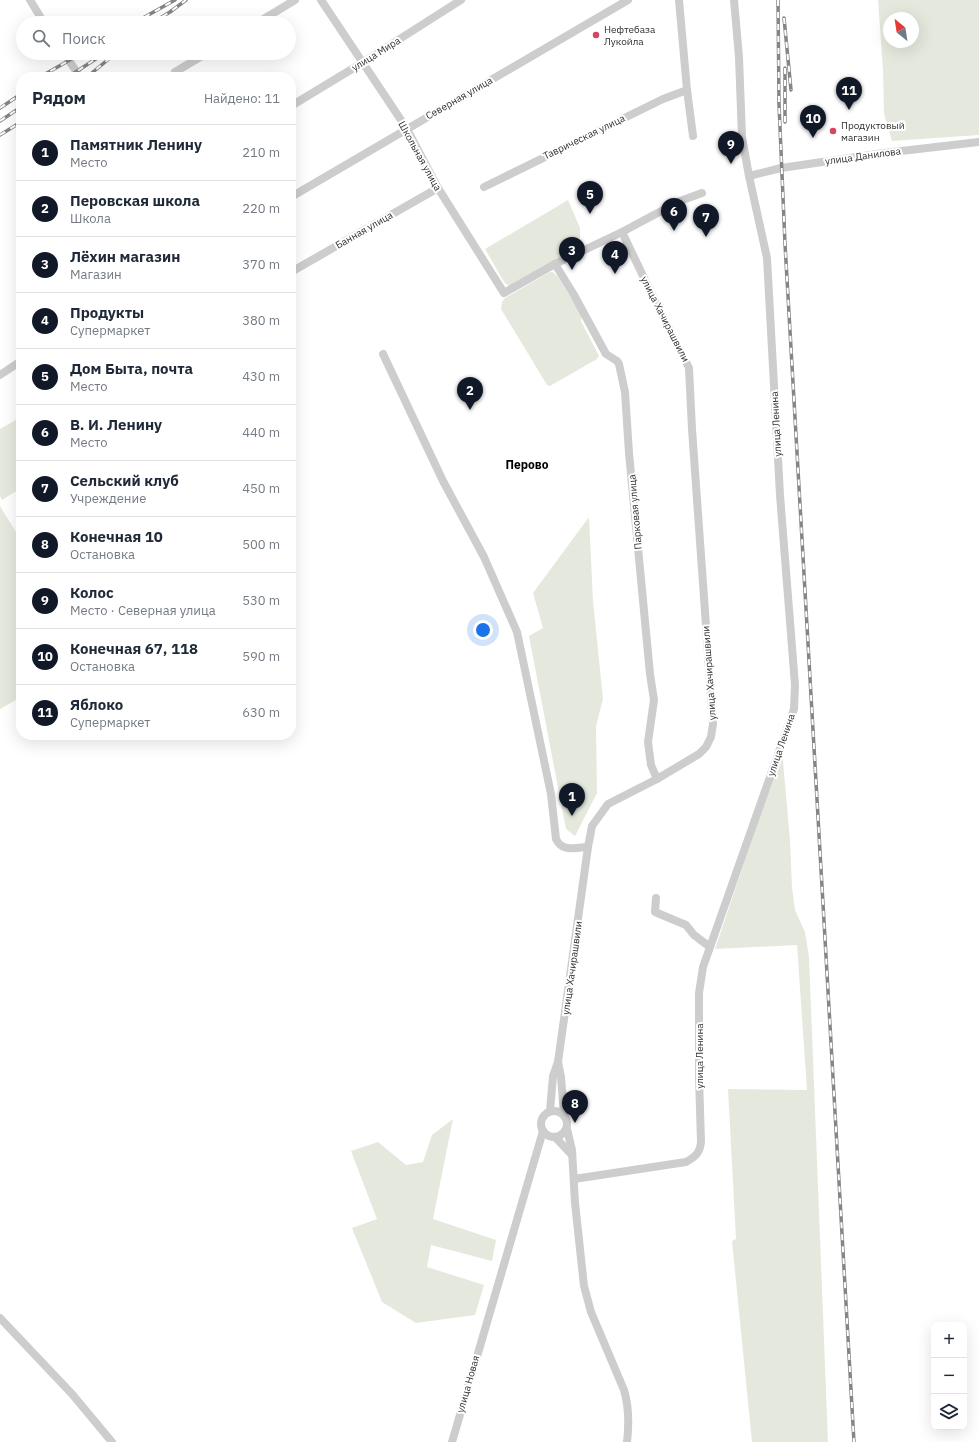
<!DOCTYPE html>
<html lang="ru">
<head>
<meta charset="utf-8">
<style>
	:root { --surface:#fff; --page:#f2f2f3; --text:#1f2937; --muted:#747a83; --line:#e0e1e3; --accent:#111827 }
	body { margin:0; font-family:"IBM Plex Sans",sans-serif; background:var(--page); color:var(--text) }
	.controls { position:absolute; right:12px; bottom:12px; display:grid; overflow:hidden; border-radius:8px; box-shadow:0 4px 16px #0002 }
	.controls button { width:36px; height:36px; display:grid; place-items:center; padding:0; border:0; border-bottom:1px solid var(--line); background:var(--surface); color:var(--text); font:20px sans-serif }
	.compass { position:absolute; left:883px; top:12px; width:36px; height:36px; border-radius:50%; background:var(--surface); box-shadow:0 4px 16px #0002; rotate:330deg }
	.you { position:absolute; left:483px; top:630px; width:14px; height:14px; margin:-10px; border:3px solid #fff; border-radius:50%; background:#1a73e8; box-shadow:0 0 0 6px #1a73e833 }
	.badge { display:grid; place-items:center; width:26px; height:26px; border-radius:50%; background:var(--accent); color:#fff; font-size:13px; font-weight:700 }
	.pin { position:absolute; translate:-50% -33px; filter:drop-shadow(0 1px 2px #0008) }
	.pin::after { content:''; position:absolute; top:21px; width:14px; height:12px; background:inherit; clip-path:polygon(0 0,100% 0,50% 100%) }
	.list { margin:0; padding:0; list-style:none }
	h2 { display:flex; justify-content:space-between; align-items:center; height:52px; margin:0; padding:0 16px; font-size:17px }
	h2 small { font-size:13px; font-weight:400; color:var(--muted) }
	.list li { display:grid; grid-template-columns:26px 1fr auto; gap:12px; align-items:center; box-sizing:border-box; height:56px; padding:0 16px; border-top:1px solid var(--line) }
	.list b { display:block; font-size:15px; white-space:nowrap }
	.list p { margin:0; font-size:13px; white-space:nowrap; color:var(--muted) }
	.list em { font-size:13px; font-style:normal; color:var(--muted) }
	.icon { flex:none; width:22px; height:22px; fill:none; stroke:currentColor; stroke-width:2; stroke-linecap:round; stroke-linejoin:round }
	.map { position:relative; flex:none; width:979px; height:1442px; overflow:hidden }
	.search { position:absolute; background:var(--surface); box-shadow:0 4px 16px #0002; left:16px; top:16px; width:280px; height:44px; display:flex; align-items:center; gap:10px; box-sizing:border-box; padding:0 14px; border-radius:22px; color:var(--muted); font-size:15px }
	.panel { position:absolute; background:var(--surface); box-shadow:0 4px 16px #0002; left:16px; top:72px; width:280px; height:668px; border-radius:16px }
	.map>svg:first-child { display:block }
</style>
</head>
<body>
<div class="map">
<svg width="979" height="1442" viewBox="0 0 979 1442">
	<rect width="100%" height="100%" fill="#fff"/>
	<g fill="#e5e9dd" fill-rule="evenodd">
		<path d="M 878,0 L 979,0 L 979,135 L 892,141 L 884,114 L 883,70 ZM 889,18 L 913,18 L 913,42 L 889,42 Z"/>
		<polygon points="568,200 580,228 580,238 577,240 580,246 510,287 504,282 485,249"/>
		<polygon points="550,272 553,272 558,277 582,316 581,321 599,356 597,359 550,386 547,385 501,309 502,302 505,298"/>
		<polygon points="21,417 21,488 2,500 0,496 0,429"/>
		<polygon points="0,506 16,532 21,535 21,697 0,709"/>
		<polygon points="589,517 593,601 603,699 596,726 597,793 575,836 566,829 529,636 543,628 533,593"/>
		<polygon points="782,750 790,840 792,887 795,910 805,932 809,957 828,1442 752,1442 732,1241 736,1239 728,1089 807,1090 797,945 715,949"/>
		<polygon points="453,1119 433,1219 496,1240 492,1261 431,1245 427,1267 484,1285 475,1315 416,1323 382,1302 352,1228 377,1219 351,1151 378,1142 406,1165 423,1162 432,1135"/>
	</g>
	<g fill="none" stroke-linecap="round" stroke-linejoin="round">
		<g stroke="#cdcdcd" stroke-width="8">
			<polyline points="30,0 44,23"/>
			<polyline points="321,0 407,129 438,188 504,293 555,264 622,232 680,201 702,193"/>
			<polyline points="679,0 687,90 693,136"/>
			<polyline points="257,23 295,0"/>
			<polyline points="64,53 80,77"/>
			<polyline points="175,72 207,53"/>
			<polyline points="291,106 362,63 461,0"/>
			<polyline points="749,176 781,168 884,153 979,142"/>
			<polyline points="484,187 663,99 687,90"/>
			<polyline points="291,197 628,0"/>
			<polyline points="555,264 574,295 606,354 617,361 619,364 625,392 629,453 650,674 654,700 648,742 651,765 657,779"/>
			<polyline points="291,272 438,188"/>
			<path d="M 383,354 L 443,481 L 484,557 L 517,632 L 551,794 L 556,839 C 563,853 575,847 588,847"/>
			<polyline points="0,375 21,361"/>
			<polyline points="656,898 655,912 686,925 694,935 710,947"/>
			<polyline points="558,1062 561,1077 564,1114"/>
			<circle cx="554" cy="1124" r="13"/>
			<polyline points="550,1111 553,1076 558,1062 588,847 592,826 608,804 657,779 699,754 706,747 711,737 713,724 692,429 689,368 657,305 622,232"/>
			<path d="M 567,1129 L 572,1150 L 575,1203 L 584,1286 L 591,1312 L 624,1390 C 629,1407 629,1425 627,1442"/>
			<polyline points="555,1137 572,1155"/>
			<path d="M 574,1179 L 686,1162 C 695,1157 700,1153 701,1142 L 699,1076 L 699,993 L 703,967 L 794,709 L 795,685 L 780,495 L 767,258 L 749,176 L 742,137 L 739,57 L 734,0"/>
			<polyline points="0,1318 72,1394 112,1442"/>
			<polyline points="452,1442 543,1131"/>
		</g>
		<g stroke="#858585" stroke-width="3.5">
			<g id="rail">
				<polyline points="778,0 779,104 785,244 854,1442"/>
				<polyline points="784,18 791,90"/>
				<polyline points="134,23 175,0"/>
				<polyline points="152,23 170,12 186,0"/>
				<polyline points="785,68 785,122"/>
				<polyline points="40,77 82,53"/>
				<polyline points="68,77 105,53"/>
				<polyline points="87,77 116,53"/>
				<polyline points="0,108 21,94"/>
				<polyline points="0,121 21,107"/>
				<polyline points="0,135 21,122"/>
			</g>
		</g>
		<use href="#rail" stroke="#fff" stroke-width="2" stroke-dasharray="6" stroke-linecap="butt"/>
	</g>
	<g fill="#d44561" stroke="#fff" stroke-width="1.5">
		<circle cx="596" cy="35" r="4"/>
		<circle cx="833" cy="131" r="4"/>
	</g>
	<g text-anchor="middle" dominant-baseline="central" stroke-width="4" stroke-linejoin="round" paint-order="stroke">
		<g font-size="10" fill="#303030" stroke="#fff" text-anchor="start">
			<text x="604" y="29">Нефтебаза<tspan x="604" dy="12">Лукойла</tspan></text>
			<text x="841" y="125">Продуктовый<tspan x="841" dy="12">магазин</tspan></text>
		</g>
		<g font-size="10" fill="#303030" stroke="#fff">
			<text transform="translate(376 54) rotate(-32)">улица Мира</text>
			<text transform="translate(459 98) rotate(-30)">Северная улица</text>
			<text transform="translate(584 137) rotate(-26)">Таврическая улица</text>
			<text transform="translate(420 156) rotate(61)">Школьная улица</text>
			<text transform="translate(863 156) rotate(-8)">улица Данилова</text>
			<text transform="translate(364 230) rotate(-30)">Банная улица</text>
			<text transform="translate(665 319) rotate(63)">улица Хачирашвили</text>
			<text transform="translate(776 424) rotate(-93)">улица Ленина</text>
			<text transform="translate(635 512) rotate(-95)">Парковая улица</text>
			<text transform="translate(709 673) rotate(-94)">улица Хачирашвили</text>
			<text transform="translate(781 745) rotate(-71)">улица Ленина</text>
			<text transform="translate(572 968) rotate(-82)">улица Хачирашвили</text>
			<text transform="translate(699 1056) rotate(-90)">улица Ленина</text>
			<text transform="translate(468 1384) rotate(-74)">улица Новая</text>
		</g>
		<g font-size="12" font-weight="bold" fill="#000" stroke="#fff">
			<text x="527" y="464">Перово</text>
		</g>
	</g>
</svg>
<div class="controls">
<button>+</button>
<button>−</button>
<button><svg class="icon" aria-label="layers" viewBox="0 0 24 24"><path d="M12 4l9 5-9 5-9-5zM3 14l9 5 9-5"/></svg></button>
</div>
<svg class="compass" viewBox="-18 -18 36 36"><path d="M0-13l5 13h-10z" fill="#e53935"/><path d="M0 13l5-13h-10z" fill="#747a83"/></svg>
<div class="you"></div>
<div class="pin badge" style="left:572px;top:816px">1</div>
<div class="pin badge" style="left:470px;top:410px">2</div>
<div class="pin badge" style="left:572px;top:270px">3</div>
<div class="pin badge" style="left:615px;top:274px">4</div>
<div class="pin badge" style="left:590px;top:214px">5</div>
<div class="pin badge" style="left:674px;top:231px">6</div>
<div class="pin badge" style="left:706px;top:237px">7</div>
<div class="pin badge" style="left:575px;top:1123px">8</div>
<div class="pin badge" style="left:731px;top:164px">9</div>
<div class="pin badge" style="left:813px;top:138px">10</div>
<div class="pin badge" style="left:849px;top:110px">11</div>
<div class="search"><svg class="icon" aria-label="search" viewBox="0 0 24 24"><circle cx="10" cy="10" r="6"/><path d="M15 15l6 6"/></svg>Поиск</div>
<section class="panel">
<h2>Рядом<small>Найдено: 11</small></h2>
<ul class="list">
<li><span class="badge">1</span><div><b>Памятник Ленину</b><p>Место</p></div><em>210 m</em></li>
<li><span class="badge">2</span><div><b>Перовская школа</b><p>Школа</p></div><em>220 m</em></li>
<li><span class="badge">3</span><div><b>Лёхин магазин</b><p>Магазин</p></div><em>370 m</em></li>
<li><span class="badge">4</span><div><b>Продукты</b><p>Супермаркет</p></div><em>380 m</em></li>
<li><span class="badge">5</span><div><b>Дом Быта, почта</b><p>Место</p></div><em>430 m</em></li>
<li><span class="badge">6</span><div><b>В. И. Ленину</b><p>Место</p></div><em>440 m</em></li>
<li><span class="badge">7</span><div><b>Сельский клуб</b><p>Учреждение</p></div><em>450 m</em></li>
<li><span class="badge">8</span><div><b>Конечная 10</b><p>Остановка</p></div><em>500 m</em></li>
<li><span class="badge">9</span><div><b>Колос</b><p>Место · Северная улица</p></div><em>530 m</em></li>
<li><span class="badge">10</span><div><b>Конечная 67, 118</b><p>Остановка</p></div><em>590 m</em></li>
<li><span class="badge">11</span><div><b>Яблоко</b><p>Супермаркет</p></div><em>630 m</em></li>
</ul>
</section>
</div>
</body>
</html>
